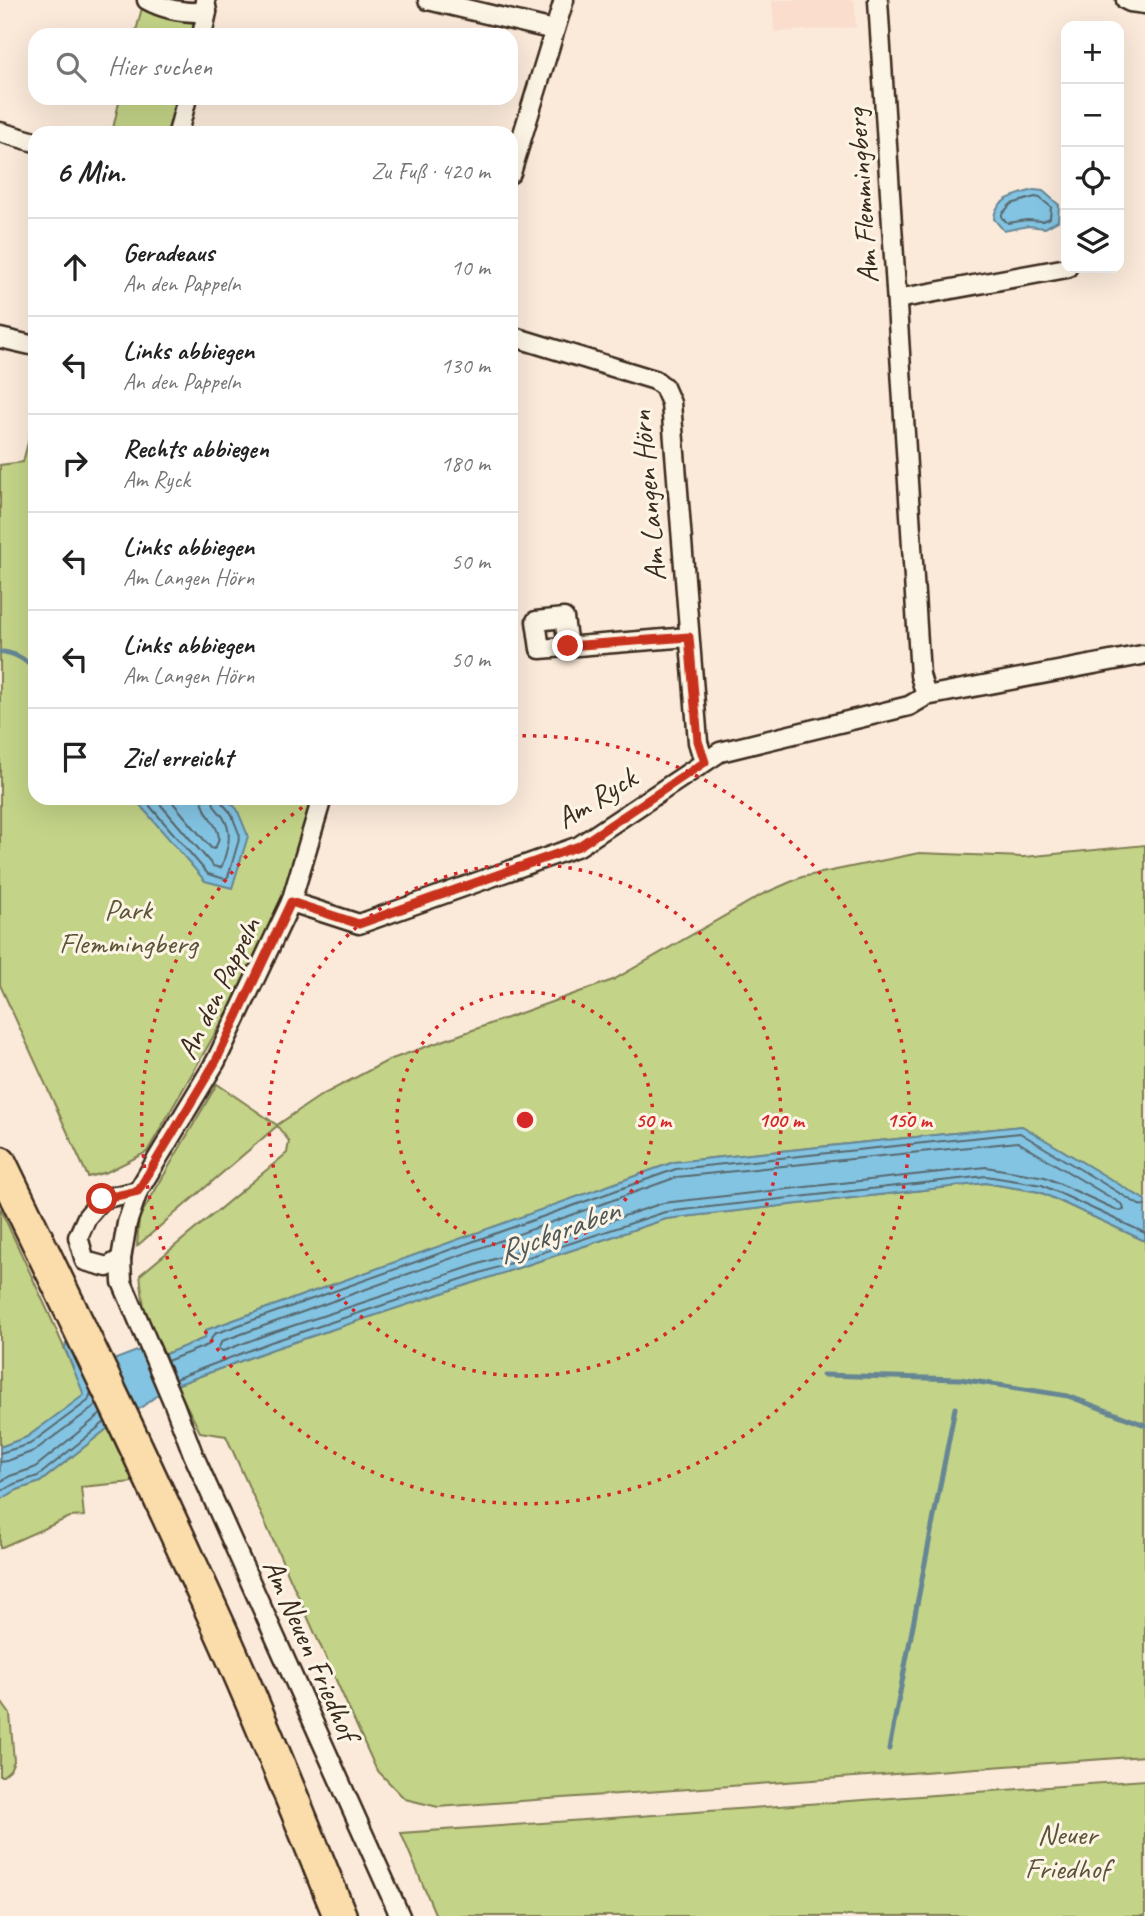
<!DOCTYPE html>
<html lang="de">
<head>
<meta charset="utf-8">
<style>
	:root { --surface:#fff; --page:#f2f2f2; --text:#222; --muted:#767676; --line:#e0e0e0 }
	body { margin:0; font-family:Caveat,sans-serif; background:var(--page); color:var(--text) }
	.controls { position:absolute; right:21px; top:21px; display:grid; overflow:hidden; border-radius:14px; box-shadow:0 7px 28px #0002 }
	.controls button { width:63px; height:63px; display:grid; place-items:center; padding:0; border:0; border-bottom:2px solid var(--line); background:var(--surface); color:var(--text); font:35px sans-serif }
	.stop { position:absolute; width:21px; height:21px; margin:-16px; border:5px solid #c8321e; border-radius:50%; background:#fff }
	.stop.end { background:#c8321e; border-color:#fff; box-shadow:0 2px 7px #0008 }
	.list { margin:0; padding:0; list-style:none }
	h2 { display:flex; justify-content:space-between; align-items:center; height:91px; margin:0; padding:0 28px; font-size:30px }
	h2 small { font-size:23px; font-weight:400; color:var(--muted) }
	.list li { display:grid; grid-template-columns:46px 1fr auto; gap:21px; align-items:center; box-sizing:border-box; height:98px; padding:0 28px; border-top:2px solid var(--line) }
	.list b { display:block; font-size:26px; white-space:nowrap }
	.list p { margin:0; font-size:23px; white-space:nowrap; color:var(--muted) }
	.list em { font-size:23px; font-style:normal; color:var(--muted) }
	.icon { flex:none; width:38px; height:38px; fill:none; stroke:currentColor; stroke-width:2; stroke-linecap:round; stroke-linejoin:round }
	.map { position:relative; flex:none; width:1145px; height:1916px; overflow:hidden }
	.search { position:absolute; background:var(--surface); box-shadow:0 7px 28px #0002; left:28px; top:28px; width:490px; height:77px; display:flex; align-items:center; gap:18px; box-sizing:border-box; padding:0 24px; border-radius:21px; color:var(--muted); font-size:26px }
	.panel { position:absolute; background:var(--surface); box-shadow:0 7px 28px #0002; left:28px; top:126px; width:490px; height:679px; border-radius:21px }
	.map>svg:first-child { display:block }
</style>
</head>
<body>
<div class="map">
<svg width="1145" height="1916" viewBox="0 0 1145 1916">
	<rect width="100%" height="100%" fill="#fbeada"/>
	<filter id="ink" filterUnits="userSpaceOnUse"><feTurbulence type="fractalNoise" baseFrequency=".0143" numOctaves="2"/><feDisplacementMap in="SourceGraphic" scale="14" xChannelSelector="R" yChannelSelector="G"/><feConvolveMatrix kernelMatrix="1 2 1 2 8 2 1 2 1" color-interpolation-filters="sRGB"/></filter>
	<g filter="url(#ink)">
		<polygon fill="#faddcc" points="772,0 854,0 856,27 774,32"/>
		<g fill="#c3d387" stroke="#7f7e52" stroke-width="2">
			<polygon points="143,4 192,21 197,31 196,35 135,35"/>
			<polygon points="120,98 180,98 171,133 112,133"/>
			<polygon points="35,415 35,798 315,798 284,895 239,992 147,1152 107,1172 88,1177 0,985 0,465 23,462"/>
			<polygon points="1145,845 1145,1200 1022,1126 674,1162 206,1330 205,1338 163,1355 144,1307 140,1275 287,1153 289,1141 277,1126 137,1246 139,1218 217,1084 277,1125 320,1096 389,1060 613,980 763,894 802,877 919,853 1024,857"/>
			<polygon points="985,1183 1040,1192 1145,1241 1145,1756 438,1807 405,1799 376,1769 226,1436 200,1432 176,1385 273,1349 666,1219"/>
			<polygon points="0,1208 51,1318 85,1395 27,1437 0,1447"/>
			<polygon points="108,1428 124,1460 130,1457 136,1480 133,1482 81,1487 84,1516 70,1517 0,1548 0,1500 17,1490 40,1482"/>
			<polygon points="0,1700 10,1714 14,1761 10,1770 3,1776 0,1776"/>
			<polygon points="1145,1780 1145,1916 436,1916 401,1833"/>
		</g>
		<g fill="#83c4e3" stroke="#668694" stroke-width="2">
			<path d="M 1034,190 L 1043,191 L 1059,205 L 1058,221 L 1045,228 L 1028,226 L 1004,231 L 994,219 C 995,198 1017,195 1034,190 Z"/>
			<polygon points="134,798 226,798 237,809 248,836 232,888 205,881"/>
			<polygon points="1022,1126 1145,1200 1145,1241 1040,1192 985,1183 666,1219 273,1349 176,1385 160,1393 138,1410 108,1428 40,1482 17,1490 0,1500 0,1447 27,1437 84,1395 65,1348 67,1339 82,1372 158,1343 163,1355 205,1338 206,1330 674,1162"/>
		</g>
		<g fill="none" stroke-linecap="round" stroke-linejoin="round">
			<g stroke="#58686d" stroke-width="2">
				<polygon points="1035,197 1040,198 1051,207 1050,218 1043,221 1027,220 1008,223 1002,218 1002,214 1011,204"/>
				<polyline points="143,798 208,874 225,879 228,877 240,836 231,813 222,803 221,798"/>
				<path d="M 155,798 L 213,866 L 220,868 L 222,866 C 227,849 234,834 223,817 C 218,810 213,808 213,798"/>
				<path d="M 169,798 L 211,848 L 214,849 C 229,830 203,819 202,798"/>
				<polygon points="1018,1142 1123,1205 1124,1210 1119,1211 1045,1177 986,1167 663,1203 268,1334 223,1351 218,1349 222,1341 677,1177"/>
				<polyline points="167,1361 208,1345 214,1334 676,1169 1020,1133 1139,1205 1145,1206"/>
				<polyline points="175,1379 271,1342 665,1212 986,1176 1042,1185 1145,1233"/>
				<polyline points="0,1453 30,1444 88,1401 91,1392"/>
				<polyline points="0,1462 7,1461 34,1451 97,1405"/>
				<polyline points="0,1482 10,1476 34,1468 101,1414"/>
				<polyline points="0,1492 14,1484 38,1476 105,1422"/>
			</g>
			<g stroke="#668694" stroke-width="5">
				<path d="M 0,652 C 14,652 28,660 35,672"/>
				<polyline points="823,1375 960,1379 1068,1396 1145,1425"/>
				<polyline points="889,1749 955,1408"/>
			</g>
			<g stroke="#3b2a1e" stroke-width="23">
				<g id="street">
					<path d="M 147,0 C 165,10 187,13 207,12"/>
					<polyline points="428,0 554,30"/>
					<polyline points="878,0 920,675 926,696"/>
					<polyline points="1126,0 1130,2 1145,4"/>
					<polyline points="202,35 207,12 205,0"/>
					<polyline points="0,132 35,142"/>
					<polyline points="178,133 187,98"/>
					<polyline points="511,173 564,0"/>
					<polyline points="897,299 1067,268"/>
					<polyline points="511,336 655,380 664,387 671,403 698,742 704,762"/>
					<polyline points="0,338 35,346"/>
					<polyline points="568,646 564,618 536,621 540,649 689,637"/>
					<polyline points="322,798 291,902 216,1061 138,1191 127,1223 121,1259 122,1282 174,1404 193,1454 400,1916"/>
					<polyline points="291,902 359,924 579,846 720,752 909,706 926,696 1142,655"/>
					<polyline points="121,1259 107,1267 85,1261 78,1237 87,1217 102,1199 138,1191"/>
				</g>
			</g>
			<g stroke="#3b2a1e" stroke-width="37">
				<path id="highway" d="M 0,1163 C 73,1314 146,1465 215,1618 C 260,1716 299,1816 340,1916"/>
			</g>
			<use href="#street" stroke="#fcf5e5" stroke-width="18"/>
			<use href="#highway" stroke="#fbddab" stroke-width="32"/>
		</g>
	</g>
	<g fill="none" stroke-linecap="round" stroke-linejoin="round" filter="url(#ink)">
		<polyline stroke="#c8321e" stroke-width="9" points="102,1199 138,1191 216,1061 291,902 359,924 579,846 705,762 698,741 689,637 568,646"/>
	</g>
	<g fill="none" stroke="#d62828" stroke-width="3.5" stroke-dasharray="3.5 7">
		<circle cx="525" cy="1120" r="128"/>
		<circle cx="525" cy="1120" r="256"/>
		<path d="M512 736A384 384 0 1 1 313 800"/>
	</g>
	<g text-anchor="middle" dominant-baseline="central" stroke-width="6" stroke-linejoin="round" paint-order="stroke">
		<g font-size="30" fill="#3b2a1e" stroke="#fcf5e5">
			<text transform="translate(862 196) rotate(-94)">Am Flemmingberg</text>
			<text transform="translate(648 496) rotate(-95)">Am Langen Hörn</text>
			<text transform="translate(596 798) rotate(-32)">Am Ryck</text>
			<text transform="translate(218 988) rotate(-64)">An den Pappeln</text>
			<text transform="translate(311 1649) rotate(66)">Am Neuen Friedhof</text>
		</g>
		<g font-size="30" fill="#5d5438" stroke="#fcf5e5">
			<text x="128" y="909">Park<tspan x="128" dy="34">Flemmingberg</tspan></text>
			<text x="1067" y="1834">Neuer<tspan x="1067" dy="34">Friedhof</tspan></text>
		</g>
		<g font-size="32" font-style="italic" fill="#515859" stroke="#fcf5e5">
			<text transform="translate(558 1231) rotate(-21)">Ryckgraben</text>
		</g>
	</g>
	<circle cx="525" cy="1120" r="10" fill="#d62828" stroke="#fcf5e5" stroke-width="3.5"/>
	<g font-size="21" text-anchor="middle" font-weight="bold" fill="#d62828" stroke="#fcf5e5" stroke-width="6" stroke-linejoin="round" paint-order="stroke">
		<text x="653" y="1127">50 m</text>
		<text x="781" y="1127">100 m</text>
		<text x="909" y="1127">150 m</text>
	</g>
</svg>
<div class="controls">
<button>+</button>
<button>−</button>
<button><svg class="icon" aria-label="locate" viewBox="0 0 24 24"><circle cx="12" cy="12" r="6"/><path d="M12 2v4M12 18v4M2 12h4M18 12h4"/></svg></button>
<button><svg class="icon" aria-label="layers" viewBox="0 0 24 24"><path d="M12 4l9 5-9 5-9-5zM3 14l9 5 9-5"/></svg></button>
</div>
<div class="stop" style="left:102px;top:1199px"></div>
<div class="stop end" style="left:568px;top:646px"></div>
<div class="search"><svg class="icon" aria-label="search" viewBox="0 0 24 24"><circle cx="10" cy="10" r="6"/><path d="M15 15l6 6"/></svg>Hier suchen</div>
<section class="panel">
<h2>6 Min.<small>Zu Fuß · 420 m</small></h2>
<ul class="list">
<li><svg class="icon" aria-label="ahead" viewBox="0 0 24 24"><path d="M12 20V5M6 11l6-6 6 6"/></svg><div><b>Geradeaus</b><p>An den Pappeln</p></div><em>10 m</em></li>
<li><svg class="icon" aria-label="left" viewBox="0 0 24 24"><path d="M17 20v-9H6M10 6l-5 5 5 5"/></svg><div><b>Links abbiegen</b><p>An den Pappeln</p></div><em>130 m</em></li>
<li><svg class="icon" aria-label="right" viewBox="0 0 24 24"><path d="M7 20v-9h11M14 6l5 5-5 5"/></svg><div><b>Rechts abbiegen</b><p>Am Ryck</p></div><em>180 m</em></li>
<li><svg class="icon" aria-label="left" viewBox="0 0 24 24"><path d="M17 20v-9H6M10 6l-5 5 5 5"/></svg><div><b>Links abbiegen</b><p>Am Langen Hörn</p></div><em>50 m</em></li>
<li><svg class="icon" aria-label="left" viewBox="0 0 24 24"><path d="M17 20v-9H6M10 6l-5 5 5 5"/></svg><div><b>Links abbiegen</b><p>Am Langen Hörn</p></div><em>50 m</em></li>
<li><svg class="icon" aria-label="arrive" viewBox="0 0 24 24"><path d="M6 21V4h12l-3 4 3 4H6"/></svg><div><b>Ziel erreicht</b></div></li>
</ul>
</section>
</div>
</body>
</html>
